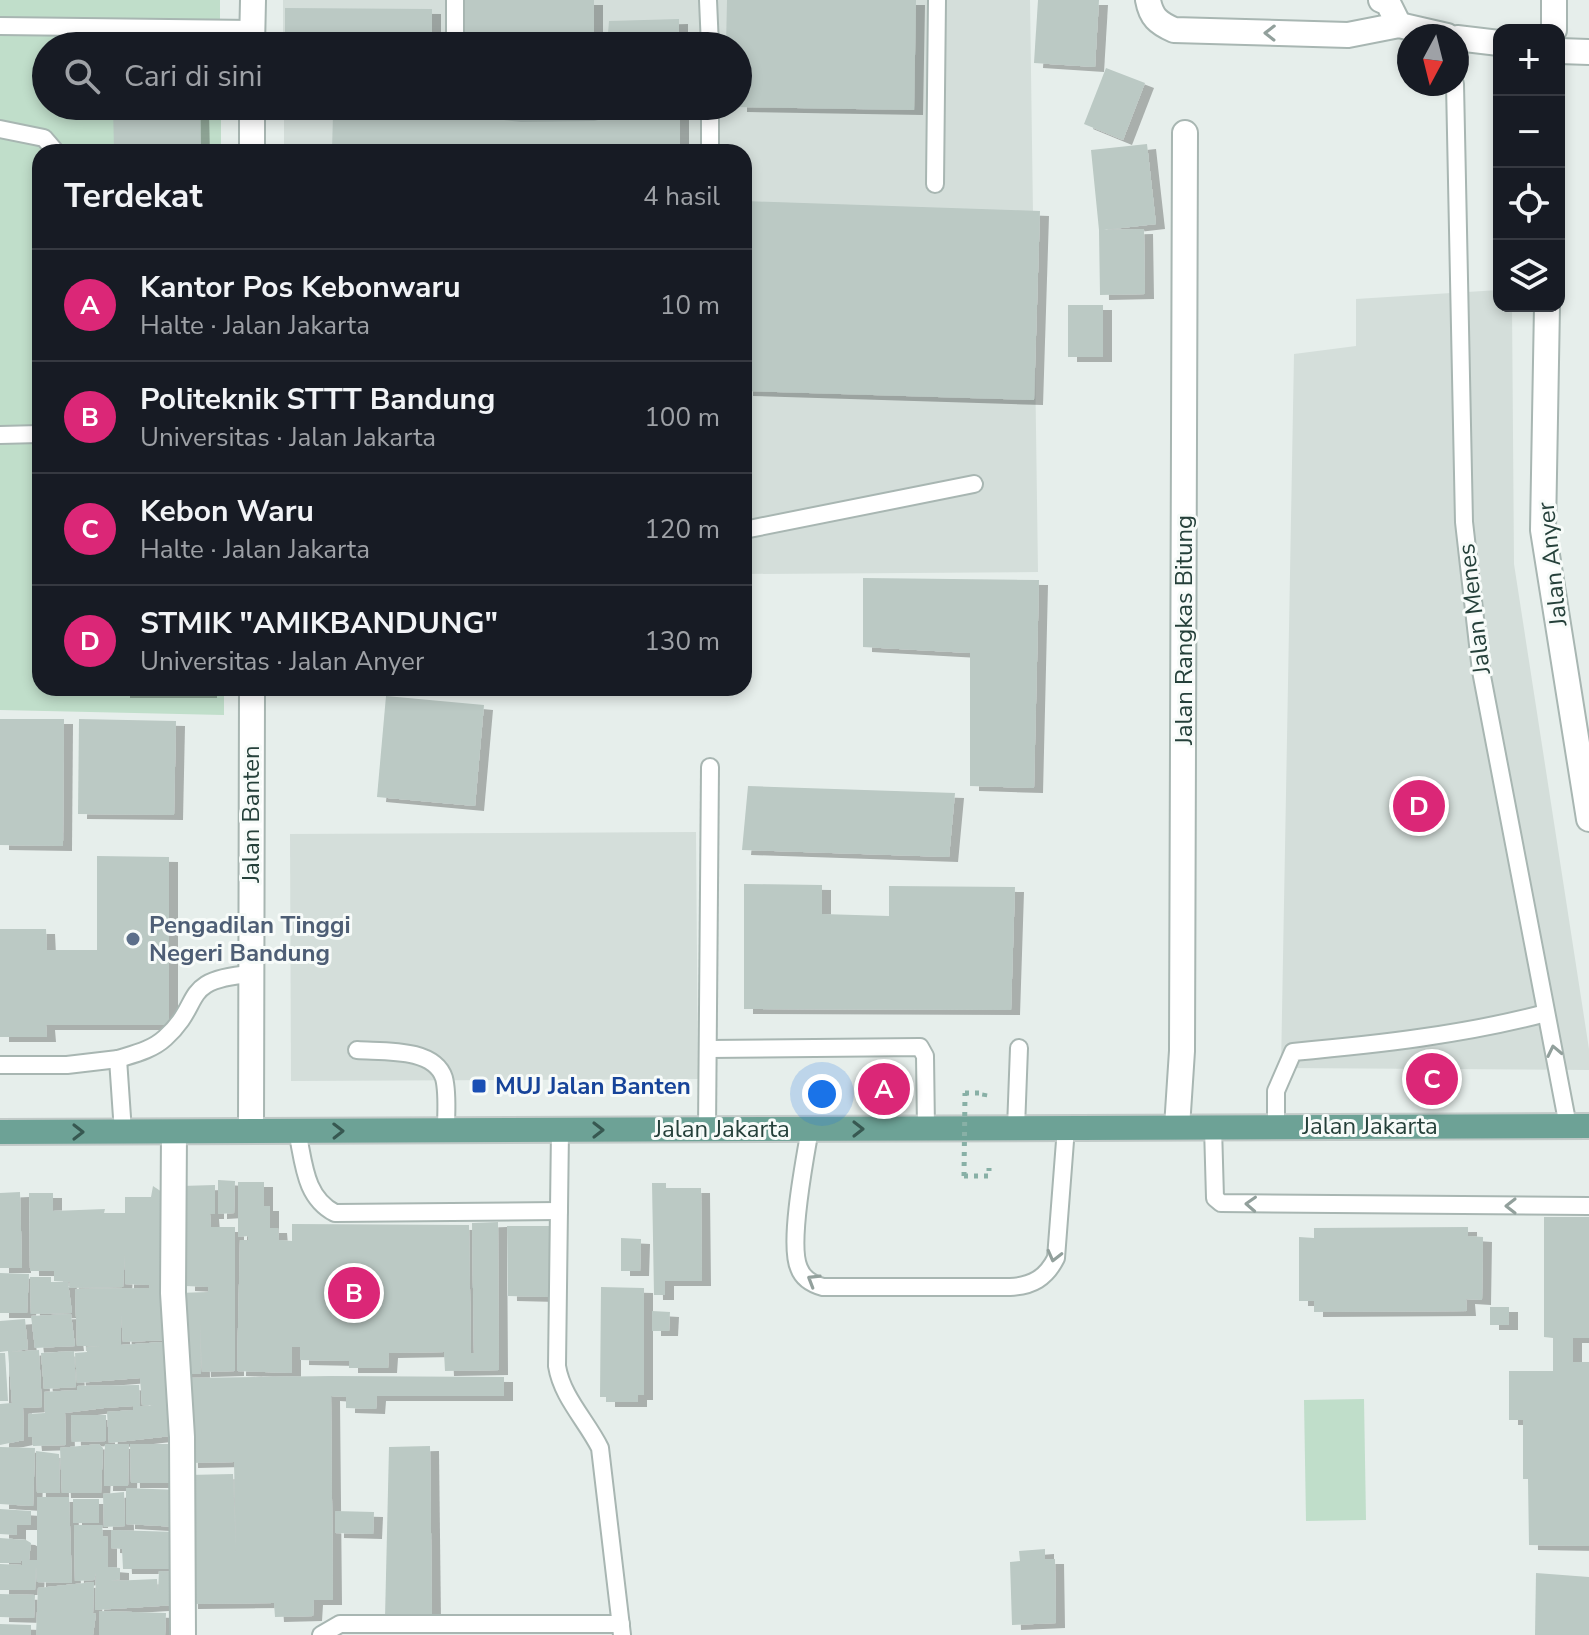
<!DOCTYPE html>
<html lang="id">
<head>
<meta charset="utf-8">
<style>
	:root { --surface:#171b24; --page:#20242c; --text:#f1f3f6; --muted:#9ea1a6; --line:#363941; --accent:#db2777 }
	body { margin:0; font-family:"Nunito Sans",sans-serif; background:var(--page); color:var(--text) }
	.controls { position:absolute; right:24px; top:24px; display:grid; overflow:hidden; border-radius:16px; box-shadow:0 4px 12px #0003 }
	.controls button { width:72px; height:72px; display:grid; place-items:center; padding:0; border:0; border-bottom:2px solid var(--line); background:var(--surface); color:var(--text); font:40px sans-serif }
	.compass { position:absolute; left:1397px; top:24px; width:72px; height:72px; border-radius:50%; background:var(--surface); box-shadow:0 4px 12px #0003; rotate:187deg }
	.you { position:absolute; left:822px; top:1094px; width:28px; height:28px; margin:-20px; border:6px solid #fff; border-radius:50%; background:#1a73e8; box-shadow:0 0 0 12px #1a73e833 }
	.badge { display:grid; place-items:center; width:52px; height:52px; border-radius:50%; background:var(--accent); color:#fff; font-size:26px; font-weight:700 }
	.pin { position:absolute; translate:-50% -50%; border:4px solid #fff; box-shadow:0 2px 8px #0006 }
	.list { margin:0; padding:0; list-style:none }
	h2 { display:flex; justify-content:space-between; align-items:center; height:104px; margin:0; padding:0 32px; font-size:34px }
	h2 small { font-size:26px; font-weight:400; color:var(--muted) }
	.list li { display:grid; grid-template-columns:52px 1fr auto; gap:24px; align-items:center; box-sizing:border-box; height:112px; padding:0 32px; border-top:2px solid var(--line) }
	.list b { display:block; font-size:30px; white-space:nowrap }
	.list p { margin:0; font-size:26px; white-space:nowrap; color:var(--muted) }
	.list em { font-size:26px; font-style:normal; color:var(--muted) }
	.icon { flex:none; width:44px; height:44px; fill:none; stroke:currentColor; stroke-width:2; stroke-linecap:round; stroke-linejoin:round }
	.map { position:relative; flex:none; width:1589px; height:1635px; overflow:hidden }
	.search { position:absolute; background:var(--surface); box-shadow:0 4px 12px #0003; left:32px; top:32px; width:720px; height:88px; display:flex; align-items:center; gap:20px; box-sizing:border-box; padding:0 28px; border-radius:44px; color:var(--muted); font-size:30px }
	.panel { position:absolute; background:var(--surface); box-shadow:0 4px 12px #0003; left:32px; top:144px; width:720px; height:552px; border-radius:24px }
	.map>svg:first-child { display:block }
</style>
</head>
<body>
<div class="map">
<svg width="1589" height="1635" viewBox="0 0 1589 1635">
	<defs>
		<filter id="shadow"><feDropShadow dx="9" dy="5" stdDeviation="0" flood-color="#0004"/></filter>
	</defs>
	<rect width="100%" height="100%" fill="#e6eeeb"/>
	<g fill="#d4deda">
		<polygon points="283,0 1030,0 1038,572 744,574 744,152 284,152 284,106 738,106 738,46 283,46"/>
		<polygon points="1499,290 1499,306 1512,306 1514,564 1589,1049 1589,1070 1281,1068 1294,354 1356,346 1356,299"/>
		<polygon points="696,832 698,1079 291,1081 290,834"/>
	</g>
	<g fill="#c0deca">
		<polygon points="0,0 220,0 220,46 46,46 46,106 221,106 221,152 40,152 40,688 224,688 224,715 0,710"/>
		<polygon points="1364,1399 1366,1520 1306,1521 1304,1400"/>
	</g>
	<g fill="#bbc9c4" filter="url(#shadow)">
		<polygon points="464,0 594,0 594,46 465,46"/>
		<polygon points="727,0 916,0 914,110 738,107 738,46 726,46"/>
		<polygon points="1038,0 1099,0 1095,67 1034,63"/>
		<polygon points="285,8 432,9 432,46 285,46"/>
		<polygon points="679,19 679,46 607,46 609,21"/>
		<polygon points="1106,68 1145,83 1123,140 1084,124"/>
		<polygon points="113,106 200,106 201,152 114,152"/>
		<polygon points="603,106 680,106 680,152 332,152 333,113 602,115"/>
		<polygon points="1147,144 1156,224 1104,230 1144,229 1145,294 1100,295 1099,230 1091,150"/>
		<polygon points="744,201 1040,211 1034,400 744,391"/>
		<rect x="1068" y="305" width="35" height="52"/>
		<polygon points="863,578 1039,580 1034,788 970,786 970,653 863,647"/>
		<rect x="121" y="688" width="87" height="5"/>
		<polygon points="386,696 484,705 475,806 377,797"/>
		<polygon points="0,719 64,719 63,846 0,845"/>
		<polygon points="79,719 176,721 174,815 78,814"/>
		<polygon points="748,786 955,793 949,857 742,850"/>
		<polygon points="97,856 169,857 169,1025 46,1025 47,1037 0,1037 0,929 46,929 47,950 97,950"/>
		<polygon points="744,884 822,885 822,914 889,916 889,886 1015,887 1011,1010 744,1009"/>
		<polygon points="218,1180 235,1181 234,1213 218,1214"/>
		<polygon points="238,1182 264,1182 264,1206 270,1206 270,1228 278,1228 279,1240 292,1241 292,1224 469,1225 471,1353 474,1353 472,1223 498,1222 499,1370 445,1371 444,1352 389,1353 388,1368 349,1368 349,1361 300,1360 300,1347 292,1347 292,1373 237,1371 240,1240 248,1240 248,1236 238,1237"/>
		<polygon points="652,1183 666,1183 666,1188 701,1188 702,1281 665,1281 665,1295 654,1295"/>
		<polygon points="215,1185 215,1214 210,1214 211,1227 235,1227 235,1371 202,1372 200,1321 201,1374 180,1374 178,1293 208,1292 208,1287 186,1286 186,1226 181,1226 181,1186"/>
		<polygon points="153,1186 168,1196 169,1340 123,1342 121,1315 121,1345 163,1342 164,1350 169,1350 171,1436 109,1443 107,1412 133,1410 133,1406 104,1408 65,1413 66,1445 33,1446 32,1437 28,1437 28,1414 45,1413 44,1392 77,1390 77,1386 139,1385 140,1406 155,1406 142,1405 140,1378 77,1383 75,1353 87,1352 86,1347 101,1346 77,1346 75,1289 149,1288 149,1285 125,1284 125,1255 123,1287 69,1288 70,1282 54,1281 54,1271 30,1271 29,1193 53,1193 53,1211 105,1209 104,1213 125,1213 125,1197 151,1197"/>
		<polygon points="20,1192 22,1268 0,1268 0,1193"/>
		<polygon points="1544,1217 1589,1217 1589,1338 1573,1338 1573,1362 1589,1362 1589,1546 1529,1545 1528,1479 1523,1479 1523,1420 1509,1420 1509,1371 1553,1371 1553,1338 1544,1337"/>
		<polygon points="507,1226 552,1226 554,1267 549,1267 549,1297 508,1296"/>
		<polygon points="1468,1227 1468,1236 1483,1237 1482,1300 1466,1299 1467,1311 1314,1312 1314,1301 1299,1301 1299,1237 1314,1238 1314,1228"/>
		<polygon points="621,1238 641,1239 640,1271 621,1271"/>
		<polygon points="0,1273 29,1274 27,1313 0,1313"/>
		<polygon points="30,1277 51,1277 51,1282 68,1282 72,1313 31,1314"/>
		<polygon points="601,1287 644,1288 644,1395 638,1395 638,1402 606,1402 606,1397 600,1397"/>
		<rect x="1490" y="1307" width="19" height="18"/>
		<polygon points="652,1311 670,1312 669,1331 652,1331"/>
		<polygon points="71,1314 75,1346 35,1348 31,1316"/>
		<polygon points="25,1319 28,1349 11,1352 39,1350 42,1407 23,1408 24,1440 0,1445 0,1404 12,1403 8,1351 0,1352 0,1321"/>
		<polygon points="74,1351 76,1387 44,1389 41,1353"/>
		<polygon points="0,1353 5,1353 8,1401 0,1401"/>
		<polygon points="331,1376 504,1377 504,1396 377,1396 376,1409 346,1408 346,1397 331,1396 333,1600 314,1600 313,1616 275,1617 274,1603 189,1604 187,1475 233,1474 236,1554 234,1462 189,1463 187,1378"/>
		<polygon points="71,1415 106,1415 106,1441 72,1442"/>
		<polygon points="99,1444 103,1448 101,1493 62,1493 60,1448"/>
		<polygon points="105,1444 129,1444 128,1486 104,1486"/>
		<polygon points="130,1444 178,1444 177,1483 131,1483"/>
		<polygon points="430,1446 432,1616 385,1618 389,1447"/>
		<polygon points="0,1447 35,1448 33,1506 0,1504"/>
		<polygon points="36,1451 59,1454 60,1493 37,1493"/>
		<polygon points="126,1488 179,1490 178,1527 126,1524"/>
		<polygon points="124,1492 125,1526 104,1527 103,1494"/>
		<polygon points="37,1497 69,1497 72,1583 37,1582 36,1565 35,1590 0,1590 0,1564 22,1565 22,1559 20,1563 0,1563 0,1538 26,1540 31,1543 29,1560 37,1560"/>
		<rect x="73" y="1499" width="26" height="24"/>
		<polygon points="0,1509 31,1511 31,1525 17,1525 17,1535 0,1534"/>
		<polygon points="335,1511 374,1512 373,1534 335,1533"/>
		<polygon points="74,1525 102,1525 103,1536 108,1537 108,1567 120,1568 120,1579 111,1581 157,1579 158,1593 159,1571 177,1572 176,1605 95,1610 96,1573 94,1580 75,1581"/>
		<polygon points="111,1530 177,1532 176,1569 123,1569 122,1549 111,1548"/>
		<polygon points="1045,1549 1045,1559 1055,1559 1056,1623 1012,1625 1010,1562 1020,1561 1019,1551"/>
		<polygon points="1536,1573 1589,1577 1589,1635 1535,1635"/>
		<polygon points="94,1582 93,1613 96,1614 93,1635 36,1635 38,1588"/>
		<polygon points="0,1594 35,1595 34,1618 0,1617"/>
		<polygon points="99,1611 166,1613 165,1635 99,1635"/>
		<polygon points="0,1624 31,1625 31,1635 0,1635"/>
	</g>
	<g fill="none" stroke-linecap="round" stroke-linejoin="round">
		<g stroke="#a8b6b2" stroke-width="20">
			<g id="lane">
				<polyline points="708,0 710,46"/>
				<polyline points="0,26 253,29"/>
				<polyline points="455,46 455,0"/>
				<polyline points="1455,84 1464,522 1481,671 1568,1126"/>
				<polyline points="471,106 522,112 594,111"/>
				<polyline points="710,106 710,152"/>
				<polyline points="0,129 44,138 56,152"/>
				<polyline points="935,184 937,0"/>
				<polyline points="0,435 40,434"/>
				<polyline points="744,530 974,484"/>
				<polyline points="708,1049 920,1047 925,1056 926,1128"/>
				<path d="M 357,1050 C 382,1052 434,1047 444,1078 C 448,1093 446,1113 446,1129"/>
				<path d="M 118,1059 C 134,1054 152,1050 165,1038 C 205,1002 178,980 251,974"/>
				<polyline points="0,1065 67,1065 118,1059 123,1132"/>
				<polyline points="1213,1127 1215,1198 1221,1203 1589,1206"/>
				<path d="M 1276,1127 L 1276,1091 L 1293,1052 C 1378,1044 1463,1035 1546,1013"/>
				<polyline points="1016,1128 1019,1048"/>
				<path d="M 810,1129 C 805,1158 788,1244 799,1268 C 803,1279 812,1284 823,1287 L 1010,1287 C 1032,1286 1046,1278 1056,1258 L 1066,1128"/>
				<path d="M 560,1130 L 557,1366 C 562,1397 586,1420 600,1448 L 622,1635"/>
				<polyline points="707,1130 710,767"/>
				<path d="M 297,1131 C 304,1162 304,1197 335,1213 L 559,1211"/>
				<polyline points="321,1635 340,1624 621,1624"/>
			</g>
		</g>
		<g stroke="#a8b6b2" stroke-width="28">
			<g id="street">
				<path d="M 1148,0 C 1151,17 1158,23 1174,30 L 1348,35 L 1399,25 L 1447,36"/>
				<polyline points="1381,0 1388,3 1399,25"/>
				<polyline points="1554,30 1554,0"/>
				<polyline points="1457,38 1499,43"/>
				<polyline points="252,46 253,0"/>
				<polyline points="1559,51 1589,52"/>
				<polyline points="252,152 252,106"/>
				<polyline points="1547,306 1543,530 1589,819"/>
				<polyline points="1177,1127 1182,1051 1185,133"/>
				<polyline points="251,1131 252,688"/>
				<polyline points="174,1132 173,1293 182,1437 183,1635"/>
			</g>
		</g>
		<g stroke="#c2cac8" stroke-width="28">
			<polyline id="primary" points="0,1132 1589,1126"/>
		</g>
		<g stroke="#88b0a6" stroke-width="5" stroke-dasharray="4 6" stroke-linecap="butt">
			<polyline points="965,1093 985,1093 984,1099"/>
			<polyline points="964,1176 989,1176 989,1168"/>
		</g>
		<use href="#lane" stroke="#fff" stroke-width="16"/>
		<use href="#street" stroke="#fff" stroke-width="24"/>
		<use href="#primary" stroke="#6da296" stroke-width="24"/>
		<polyline stroke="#88b0a6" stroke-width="5" stroke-dasharray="4 6" stroke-linecap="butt" points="964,1176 965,1093"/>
	</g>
	<defs><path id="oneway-chevron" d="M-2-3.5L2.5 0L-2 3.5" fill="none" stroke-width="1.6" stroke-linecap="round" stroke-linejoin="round" transform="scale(2)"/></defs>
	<g stroke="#92a09c">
		<use href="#oneway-chevron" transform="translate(1270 33) rotate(-179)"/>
		<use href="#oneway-chevron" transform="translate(1554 1051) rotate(-102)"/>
		<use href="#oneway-chevron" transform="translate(1251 1204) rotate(-177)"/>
		<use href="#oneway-chevron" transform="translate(1511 1206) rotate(-180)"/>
		<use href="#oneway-chevron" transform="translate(1054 1256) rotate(104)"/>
		<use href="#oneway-chevron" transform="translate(813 1280) rotate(-149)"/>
	</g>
	<g stroke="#375851">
		<use href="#oneway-chevron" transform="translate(858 1129)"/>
		<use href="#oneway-chevron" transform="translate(598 1130)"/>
		<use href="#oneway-chevron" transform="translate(338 1131) rotate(-1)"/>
		<use href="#oneway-chevron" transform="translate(78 1132)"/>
	</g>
	<circle fill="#5c6f8a" stroke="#f7fbf9" stroke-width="3" cx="133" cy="939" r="8"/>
	<rect fill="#1a4fb4" stroke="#f7fbf9" stroke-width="3" x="471" y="1078" width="16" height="16" rx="4"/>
	<g text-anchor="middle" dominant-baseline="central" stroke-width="6" stroke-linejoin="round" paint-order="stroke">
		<g font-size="24" fill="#25403a" stroke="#f7fbf9">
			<text transform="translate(1552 564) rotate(-96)">Jalan Anyer</text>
			<text transform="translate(1474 609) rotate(-97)">Jalan Menes</text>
			<text transform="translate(1184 630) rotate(-90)">Jalan Rangkas Bitung</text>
			<text transform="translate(251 814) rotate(-90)">Jalan Banten</text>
			<text x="1370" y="1126">Jalan Jakarta</text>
			<text x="722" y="1129">Jalan Jakarta</text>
		</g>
		<g font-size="24" font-weight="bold" fill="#4e5e75" stroke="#f7fbf9" text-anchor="start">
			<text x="149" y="925">Pengadilan Tinggi<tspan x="149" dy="28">Negeri Bandung</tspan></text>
		</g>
		<g font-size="24" font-weight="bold" fill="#164399" stroke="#f7fbf9" text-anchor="start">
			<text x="495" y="1086">MUJ Jalan Banten</text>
		</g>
	</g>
</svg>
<div class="controls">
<button>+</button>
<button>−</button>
<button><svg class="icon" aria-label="locate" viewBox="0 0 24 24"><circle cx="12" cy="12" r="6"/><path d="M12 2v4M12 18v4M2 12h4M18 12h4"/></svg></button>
<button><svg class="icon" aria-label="layers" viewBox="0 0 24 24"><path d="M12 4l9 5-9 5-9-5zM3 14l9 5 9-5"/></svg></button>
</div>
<svg class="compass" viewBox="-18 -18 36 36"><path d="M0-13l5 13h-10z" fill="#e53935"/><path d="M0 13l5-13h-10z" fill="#9ea1a6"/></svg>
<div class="you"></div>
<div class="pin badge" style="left:884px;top:1089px">A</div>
<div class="pin badge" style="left:354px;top:1293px">B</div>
<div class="pin badge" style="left:1432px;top:1079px">C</div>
<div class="pin badge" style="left:1419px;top:806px">D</div>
<div class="search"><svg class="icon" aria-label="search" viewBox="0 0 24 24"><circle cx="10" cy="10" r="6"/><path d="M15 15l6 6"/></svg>Cari di sini</div>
<section class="panel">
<h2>Terdekat<small>4 hasil</small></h2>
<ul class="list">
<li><span class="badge">A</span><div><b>Kantor Pos Kebonwaru</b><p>Halte · Jalan Jakarta</p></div><em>10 m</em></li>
<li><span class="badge">B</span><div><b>Politeknik STTT Bandung</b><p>Universitas · Jalan Jakarta</p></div><em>100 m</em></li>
<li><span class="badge">C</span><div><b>Kebon Waru</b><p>Halte · Jalan Jakarta</p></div><em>120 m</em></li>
<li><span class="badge">D</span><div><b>STMIK &quot;AMIKBANDUNG&quot;</b><p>Universitas · Jalan Anyer</p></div><em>130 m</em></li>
</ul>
</section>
</div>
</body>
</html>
